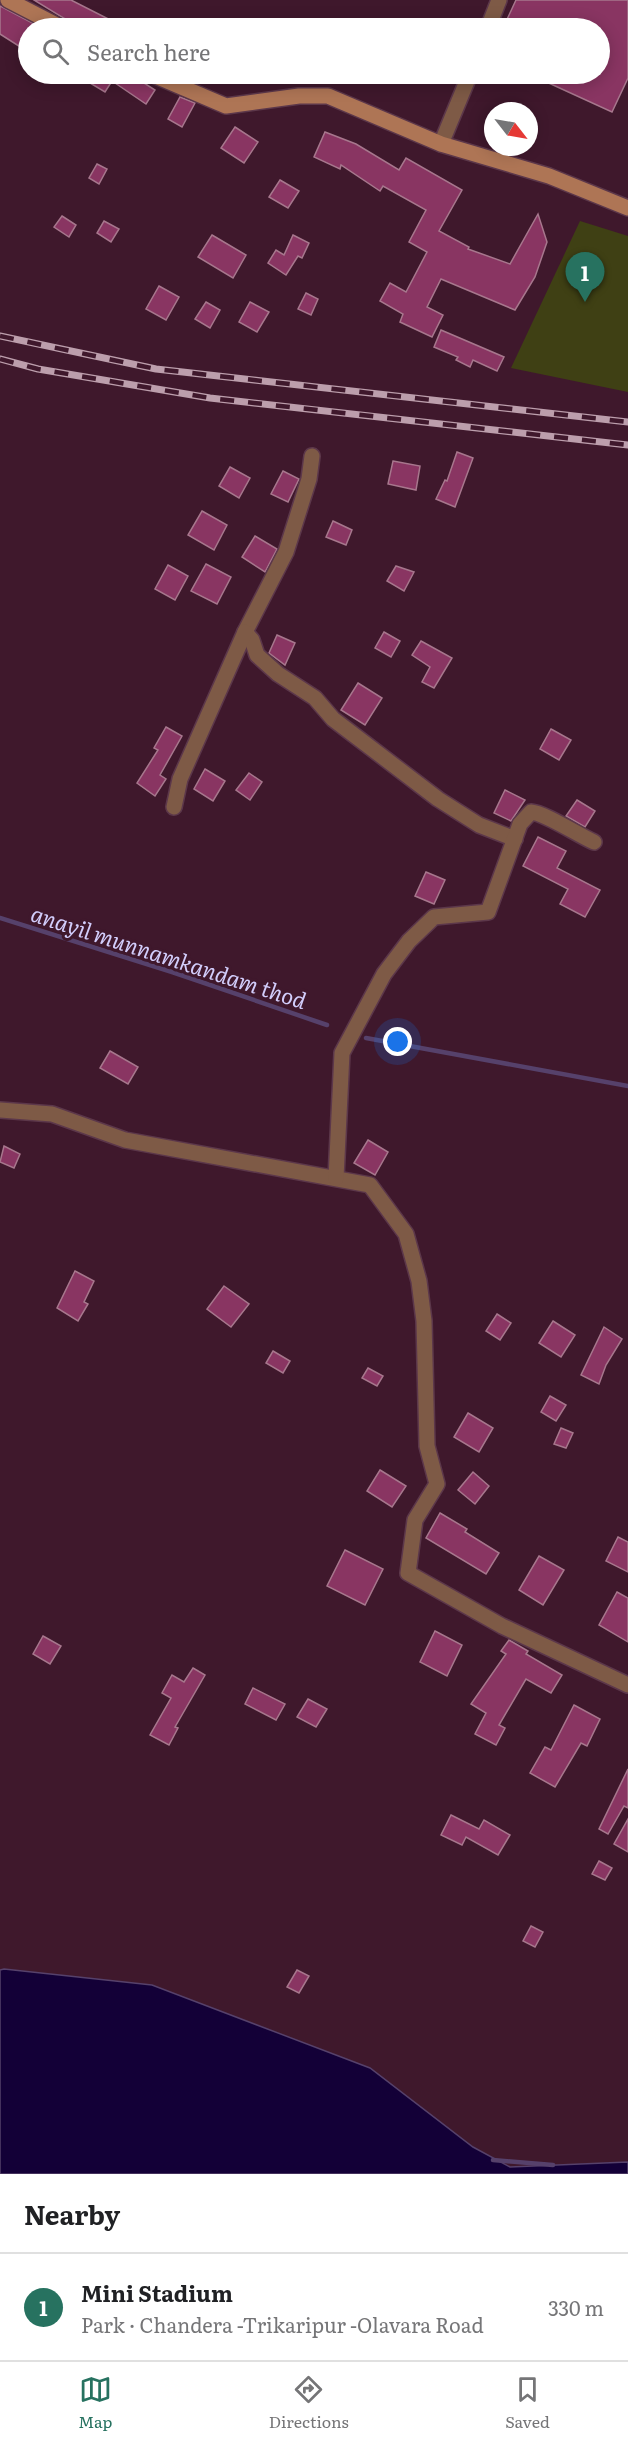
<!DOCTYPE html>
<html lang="en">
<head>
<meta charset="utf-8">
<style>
	:root { --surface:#fff; --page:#f2f2f2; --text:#202124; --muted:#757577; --line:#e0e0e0; --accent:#277260 }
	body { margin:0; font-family:Literata,serif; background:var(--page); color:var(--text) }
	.compass { position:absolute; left:484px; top:102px; width:54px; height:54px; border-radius:50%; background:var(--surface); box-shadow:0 3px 15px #0003; rotate:121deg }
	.you { position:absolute; left:398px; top:1042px; width:21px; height:21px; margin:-15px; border:4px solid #fff; border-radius:50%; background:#1a73e8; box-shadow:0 0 0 9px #1a73e833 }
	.badge { display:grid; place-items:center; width:39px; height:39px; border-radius:50%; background:var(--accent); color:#fff; font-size:20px; font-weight:700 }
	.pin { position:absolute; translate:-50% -50px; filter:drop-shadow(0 2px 3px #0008) }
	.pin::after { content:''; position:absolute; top:32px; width:21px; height:18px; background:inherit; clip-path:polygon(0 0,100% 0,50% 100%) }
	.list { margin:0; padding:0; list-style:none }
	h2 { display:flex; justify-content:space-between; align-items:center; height:78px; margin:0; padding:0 24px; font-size:26px }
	h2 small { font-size:20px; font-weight:400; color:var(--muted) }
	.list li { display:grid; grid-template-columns:39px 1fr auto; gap:18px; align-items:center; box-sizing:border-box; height:108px; padding:0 24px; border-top:2px solid var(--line) }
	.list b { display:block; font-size:22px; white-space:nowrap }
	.list p { margin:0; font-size:20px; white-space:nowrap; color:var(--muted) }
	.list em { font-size:20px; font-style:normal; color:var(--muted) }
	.icon { flex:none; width:33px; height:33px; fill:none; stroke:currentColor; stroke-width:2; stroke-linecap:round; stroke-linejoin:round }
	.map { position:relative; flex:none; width:628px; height:2174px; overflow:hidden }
	.search { position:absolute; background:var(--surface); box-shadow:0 3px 15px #0003; left:18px; right:18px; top:18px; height:66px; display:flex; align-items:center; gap:15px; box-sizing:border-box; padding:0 21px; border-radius:33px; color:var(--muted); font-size:22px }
	.sheet { height:186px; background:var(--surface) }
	nav { display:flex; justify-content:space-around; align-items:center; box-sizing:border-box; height:84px; border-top:2px solid var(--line); background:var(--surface); font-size:16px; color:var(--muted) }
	nav a { display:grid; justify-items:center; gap:3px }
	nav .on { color:var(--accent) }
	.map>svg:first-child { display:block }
</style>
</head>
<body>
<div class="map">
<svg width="628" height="2174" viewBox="0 0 628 2174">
	<rect width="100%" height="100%" fill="#3f182c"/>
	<polygon fill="#3f4014" points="580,221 628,236 628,392 511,368"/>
	<polygon fill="#130037" stroke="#56416b" stroke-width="1.5" points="4,1969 152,1985 370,2068 473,2147 510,2167 628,2162 628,2174 0,2174 0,1970"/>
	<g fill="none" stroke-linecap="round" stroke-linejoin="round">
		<g stroke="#56416b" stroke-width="4.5">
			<polyline points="0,918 172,972 327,1025"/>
			<polyline points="366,1038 628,1086"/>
			<polyline points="493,2160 553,2165"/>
		</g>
	</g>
	<g fill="#893562" stroke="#a7778d" stroke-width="1.5">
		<polygon points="34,0 71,0 126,28 72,28 67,20"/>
		<polygon points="516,0 628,0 628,78 612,112 529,74 600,74 600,28 503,28"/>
		<polygon points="0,6 42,28 28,28 28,52 0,34"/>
		<polygon points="96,74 130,74 155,90 146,104 112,81 105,92 90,83"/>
		<polygon points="180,97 195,103 182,127 168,119"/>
		<polygon points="235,127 258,142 244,163 221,148"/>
		<polygon points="325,132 356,144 399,170 406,158 462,190 439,231 469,247 468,249 510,264 538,214 547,242 535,277 515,310 441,279 427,307 443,315 432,337 400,322 403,314 380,301 390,283 406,292 427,252 409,242 426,210 383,186 380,191 341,165 340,169 314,157"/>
		<polygon points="97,164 107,169 99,184 89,178"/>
		<polygon points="280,180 299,191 288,208 269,197"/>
		<polygon points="62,216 76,225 69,237 54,227"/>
		<polygon points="104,221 119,229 111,242 97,233"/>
		<polygon points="212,235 246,255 233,278 198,257"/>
		<polygon points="293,235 309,243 302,258 298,256 286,275 268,263 276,250 284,255"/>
		<polygon points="159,286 179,297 166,320 146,309"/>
		<polygon points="306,293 318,299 311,315 298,309"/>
		<polygon points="206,302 220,310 210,328 195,319"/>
		<polygon points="250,302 269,312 257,332 239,322"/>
		<polygon points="441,330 504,357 497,371 473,360 470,367 456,360 458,357 434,347"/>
		<polygon points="457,452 473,458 455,507 436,499 445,480 447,481"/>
		<polygon points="393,461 420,466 416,490 388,484"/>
		<polygon points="230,467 250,478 239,498 219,486"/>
		<polygon points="283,471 299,479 288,502 271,494"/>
		<polygon points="202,511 227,525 214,550 188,535"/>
		<polygon points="333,521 352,530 346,545 326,537"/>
		<polygon points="255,536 277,549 265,572 242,557"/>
		<polygon points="206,564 231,577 217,604 191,591"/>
		<polygon points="168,565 188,576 175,600 155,589"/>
		<polygon points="396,566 414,572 404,591 387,581"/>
		<polygon points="384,632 400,641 391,657 375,648"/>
		<polygon points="277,635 295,643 285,665 269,653"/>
		<polygon points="421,641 452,658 434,688 422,682 430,667 412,655"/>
		<polygon points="358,683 382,698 365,725 341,710"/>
		<polygon points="166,727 182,736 160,775 166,779 155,796 137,783 158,750 154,748"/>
		<polygon points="551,729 571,740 559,760 540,749"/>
		<polygon points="205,769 225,781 213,801 194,789"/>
		<polygon points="249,773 262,782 250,800 236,790"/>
		<polygon points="505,790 525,800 511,821 494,813"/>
		<polygon points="577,800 595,811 585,827 566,816"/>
		<polygon points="538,837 566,851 557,868 600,890 585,917 560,904 568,889 523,866"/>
		<polygon points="426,872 445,880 434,904 415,896"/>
		<polygon points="110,1051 138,1067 128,1084 100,1068"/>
		<polygon points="368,1140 388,1152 375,1175 354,1163"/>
		<polygon points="4,1146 20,1154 14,1168 0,1162"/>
		<polygon points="75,1271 94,1281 84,1302 88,1304 78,1321 57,1308"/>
		<polygon points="224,1286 249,1304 231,1327 207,1309"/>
		<polygon points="497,1314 511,1323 500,1340 486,1331"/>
		<polygon points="553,1321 575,1335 561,1357 539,1343"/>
		<polygon points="604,1327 622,1339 606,1365 599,1384 581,1375"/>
		<polygon points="273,1351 290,1361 283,1373 266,1363"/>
		<polygon points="368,1368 383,1376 377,1386 362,1378"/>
		<polygon points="550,1396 566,1405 556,1421 541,1412"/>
		<polygon points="468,1413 493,1428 479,1452 454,1437"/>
		<polygon points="561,1428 573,1433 566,1448 554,1444"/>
		<polygon points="380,1470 406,1486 392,1507 367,1491"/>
		<polygon points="473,1472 489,1486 475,1504 458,1490"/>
		<polygon points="440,1513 467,1529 465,1532 499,1553 486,1574 426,1538"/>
		<polygon points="618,1537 628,1542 628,1572 606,1561"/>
		<polygon points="345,1550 383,1569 365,1605 327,1586"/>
		<polygon points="539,1556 564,1570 543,1605 519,1590"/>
		<polygon points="617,1592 628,1598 628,1642 599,1625"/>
		<polygon points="435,1631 462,1645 447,1676 420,1662"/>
		<polygon points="43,1636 61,1646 50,1664 33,1654"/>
		<polygon points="509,1640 528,1651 526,1654 562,1675 551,1693 526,1679 499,1725 505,1728 496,1745 475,1734 486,1713 471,1704 506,1654 501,1651"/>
		<polygon points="193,1668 205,1675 175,1727 178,1728 169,1745 150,1735 171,1698 162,1693 172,1675 184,1682"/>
		<polygon points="253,1688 285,1704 276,1720 245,1704"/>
		<polygon points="308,1699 327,1709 316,1727 297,1717"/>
		<polygon points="574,1705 600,1719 587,1746 581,1743 555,1787 530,1773 545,1747 551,1750"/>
		<polygon points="628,1769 628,1808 624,1806 608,1834 599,1829"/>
		<polygon points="451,1815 479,1829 484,1820 510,1835 498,1855 466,1837 462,1845 441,1835"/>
		<polygon points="628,1819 628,1852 614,1844"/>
		<polygon points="599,1861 612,1868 605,1880 592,1874"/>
		<polygon points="531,1926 543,1932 535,1947 523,1941"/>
		<polygon points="297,1970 309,1976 299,1993 287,1987"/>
	</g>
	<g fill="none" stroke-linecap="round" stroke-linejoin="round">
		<g stroke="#5c374a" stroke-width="18">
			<g id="minor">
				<polyline points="488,28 499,0"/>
				<polyline points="441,144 470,74"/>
				<polyline points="312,456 309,479 286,552 245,632 252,640 257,655 278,674 315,698 333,719 438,799 479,825 515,839"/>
				<polyline points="174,807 180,779 245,632"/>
				<polyline points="0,1110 52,1114 125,1140 370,1185 406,1234 419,1281 424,1321 427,1446 437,1484 415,1520 408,1573 502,1626 628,1685"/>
				<path d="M 336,1178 L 342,1053 L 384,974 L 409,941 L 434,917 L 488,912 L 520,824 L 531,812 C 545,813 578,835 594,842"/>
			</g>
		</g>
		<g stroke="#5c374a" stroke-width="18">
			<g id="secondary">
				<polyline points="8,0 62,28"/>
				<polyline points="151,74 226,106 299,96 328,96 441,144 549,176 628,208"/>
			</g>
		</g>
		<use href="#minor" stroke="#7e5a46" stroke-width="15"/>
		<use href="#secondary" stroke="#ae7555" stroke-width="15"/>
		<g stroke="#bc9eac" stroke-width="7">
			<g id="rail">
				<polyline points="0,336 156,369 628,422"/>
				<polyline points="0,359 38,369 210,398 628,445"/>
			</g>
		</g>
		<use href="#rail" stroke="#3f182c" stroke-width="4.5" stroke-dasharray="14" stroke-linecap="butt"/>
	</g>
	<g text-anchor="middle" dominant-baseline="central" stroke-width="6" stroke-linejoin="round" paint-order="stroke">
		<g font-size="22" font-style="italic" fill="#d2cdfb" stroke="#3f182c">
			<text transform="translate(169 956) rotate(18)">anayil munnamkandam thod</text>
		</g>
	</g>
</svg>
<svg class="compass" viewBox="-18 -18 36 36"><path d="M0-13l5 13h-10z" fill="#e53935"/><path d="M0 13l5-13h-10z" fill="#757577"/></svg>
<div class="you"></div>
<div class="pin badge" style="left:585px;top:302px">1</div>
<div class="search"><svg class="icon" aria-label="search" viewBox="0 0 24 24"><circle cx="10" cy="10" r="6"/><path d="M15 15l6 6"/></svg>Search here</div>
</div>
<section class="sheet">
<h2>Nearby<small></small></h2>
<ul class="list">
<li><span class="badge">1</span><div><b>Mini Stadium</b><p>Park · Chandera -Trikaripur -Olavara Road</p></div><em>330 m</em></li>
</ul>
</section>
<nav>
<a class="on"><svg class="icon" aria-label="map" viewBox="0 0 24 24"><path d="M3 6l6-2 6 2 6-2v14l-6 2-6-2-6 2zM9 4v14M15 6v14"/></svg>Map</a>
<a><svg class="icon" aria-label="directions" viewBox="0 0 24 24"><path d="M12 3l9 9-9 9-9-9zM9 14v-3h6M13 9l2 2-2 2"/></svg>Directions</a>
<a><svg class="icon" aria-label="saved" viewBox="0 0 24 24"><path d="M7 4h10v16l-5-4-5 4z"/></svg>Saved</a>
</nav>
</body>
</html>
